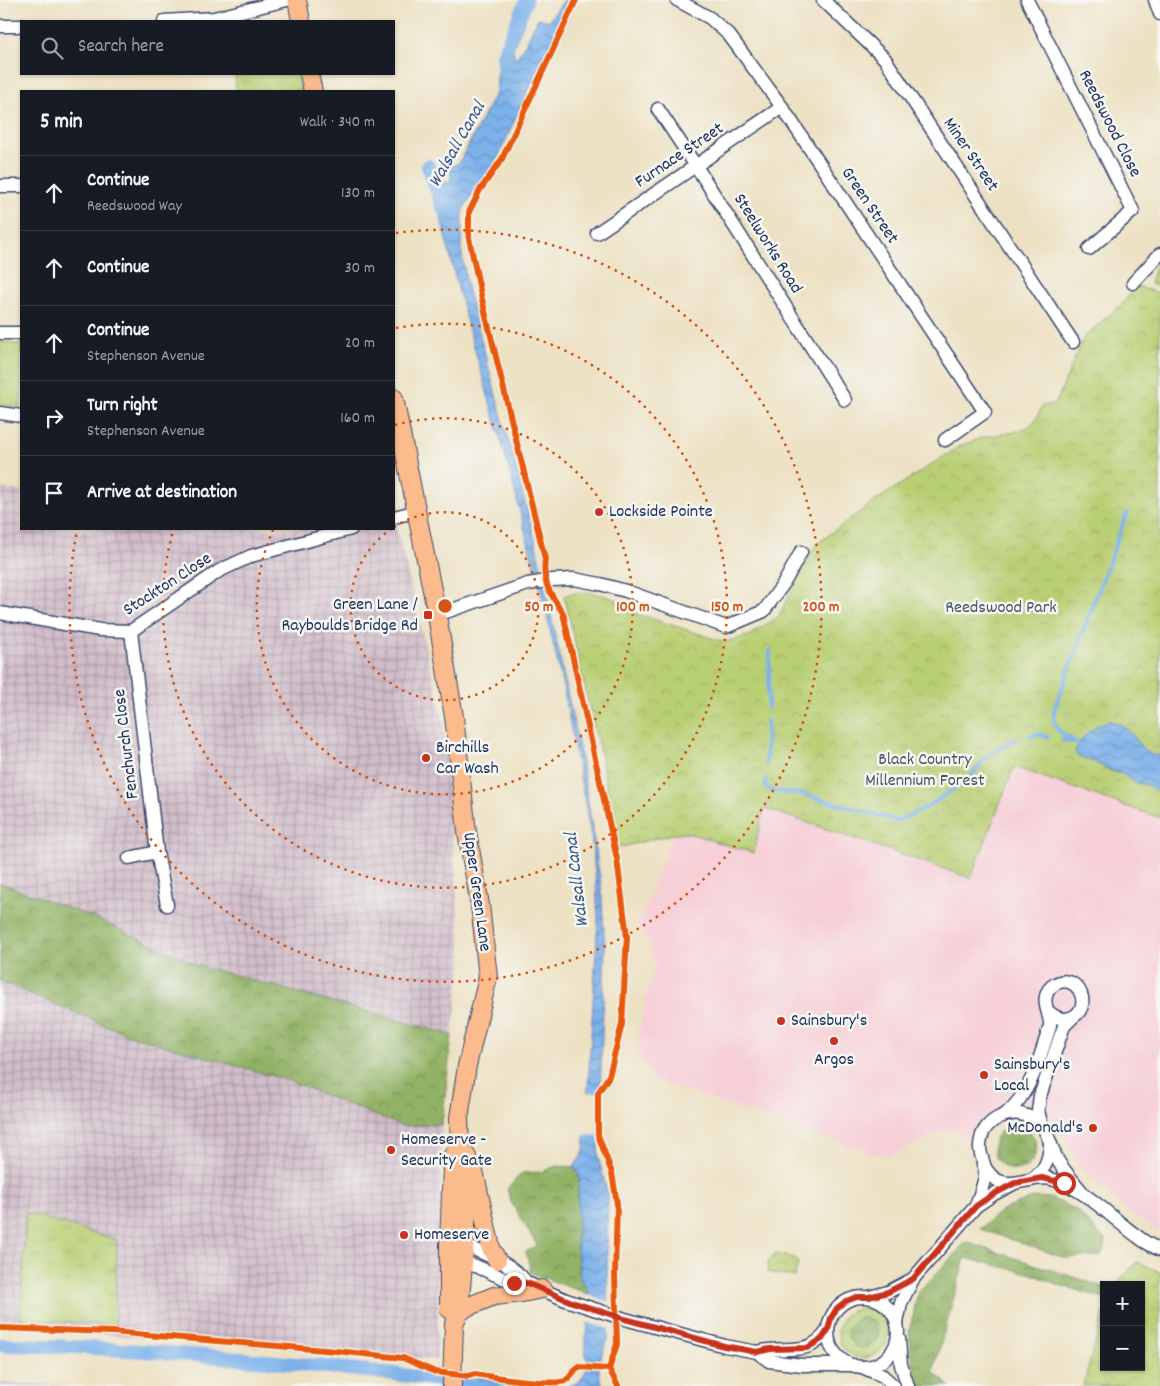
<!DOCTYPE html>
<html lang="en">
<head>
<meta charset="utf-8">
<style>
	:root { --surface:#171b24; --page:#242831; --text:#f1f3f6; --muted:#9ea1a6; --line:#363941 }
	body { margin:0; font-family:Dekko,sans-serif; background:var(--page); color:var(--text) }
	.controls { position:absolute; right:15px; bottom:15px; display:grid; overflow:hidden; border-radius:0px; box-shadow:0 1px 4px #0004 }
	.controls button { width:45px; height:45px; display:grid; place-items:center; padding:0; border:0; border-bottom:1px solid var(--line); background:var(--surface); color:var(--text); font:25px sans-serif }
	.stop { position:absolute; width:15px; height:15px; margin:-11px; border:4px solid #c8321e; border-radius:50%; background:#fff }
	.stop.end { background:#c8321e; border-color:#fff; box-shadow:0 1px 5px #0008 }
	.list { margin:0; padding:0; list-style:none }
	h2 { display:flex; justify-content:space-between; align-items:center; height:65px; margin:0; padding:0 20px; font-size:21px }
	h2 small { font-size:16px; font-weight:400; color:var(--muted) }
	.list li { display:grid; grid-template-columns:32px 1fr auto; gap:15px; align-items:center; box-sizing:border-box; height:75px; padding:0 20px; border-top:1px solid var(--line) }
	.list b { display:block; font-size:19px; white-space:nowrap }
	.list p { margin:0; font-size:16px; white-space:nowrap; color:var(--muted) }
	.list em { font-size:16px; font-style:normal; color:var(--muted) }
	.icon { flex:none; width:28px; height:28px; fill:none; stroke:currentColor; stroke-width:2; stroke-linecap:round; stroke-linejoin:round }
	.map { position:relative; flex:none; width:1160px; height:1386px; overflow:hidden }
	.search { position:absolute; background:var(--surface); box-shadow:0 1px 4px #0004; left:20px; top:20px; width:375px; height:55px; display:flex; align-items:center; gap:12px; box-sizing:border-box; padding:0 18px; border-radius:0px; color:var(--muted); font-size:19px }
	.panel { position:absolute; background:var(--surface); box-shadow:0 1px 4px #0004; left:20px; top:90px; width:375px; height:440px; border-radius:0px }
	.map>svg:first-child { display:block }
</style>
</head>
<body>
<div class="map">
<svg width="1160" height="1386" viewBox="0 0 1160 1386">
	<defs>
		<pattern id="industrial-grid" width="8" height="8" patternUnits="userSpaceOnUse" patternTransform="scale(1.25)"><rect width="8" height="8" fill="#d1bdc9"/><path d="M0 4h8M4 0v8" fill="none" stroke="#a99aa6"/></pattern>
		<pattern id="grass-tufts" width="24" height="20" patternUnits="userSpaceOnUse" patternTransform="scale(1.25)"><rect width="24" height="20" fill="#b9cf73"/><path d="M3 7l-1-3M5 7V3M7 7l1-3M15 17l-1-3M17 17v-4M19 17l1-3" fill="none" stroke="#9eb266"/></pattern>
		<pattern id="forest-crowns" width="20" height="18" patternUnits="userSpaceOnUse" patternTransform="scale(1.25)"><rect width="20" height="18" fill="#92b265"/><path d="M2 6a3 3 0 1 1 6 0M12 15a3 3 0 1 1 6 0" fill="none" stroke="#769156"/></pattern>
		<pattern id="park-crowns" width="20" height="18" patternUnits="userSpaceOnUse" patternTransform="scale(1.25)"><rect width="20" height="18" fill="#b9cf73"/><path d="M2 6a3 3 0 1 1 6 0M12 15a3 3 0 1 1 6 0" fill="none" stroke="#9eb266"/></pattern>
		<pattern id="water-waves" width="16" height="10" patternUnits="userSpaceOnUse" patternTransform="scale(1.25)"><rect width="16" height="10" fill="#7cb1ea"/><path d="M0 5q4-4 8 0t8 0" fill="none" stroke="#6590c1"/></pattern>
	</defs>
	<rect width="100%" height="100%" fill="#f6f6f2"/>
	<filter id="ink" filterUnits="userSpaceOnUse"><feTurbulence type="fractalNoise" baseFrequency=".02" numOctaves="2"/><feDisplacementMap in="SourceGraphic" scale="10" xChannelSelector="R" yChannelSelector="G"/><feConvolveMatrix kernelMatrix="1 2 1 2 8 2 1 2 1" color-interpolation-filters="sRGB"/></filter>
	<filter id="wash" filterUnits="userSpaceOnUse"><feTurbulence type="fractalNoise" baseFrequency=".0096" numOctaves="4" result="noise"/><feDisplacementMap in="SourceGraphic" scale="20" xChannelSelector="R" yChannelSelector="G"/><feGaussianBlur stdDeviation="1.12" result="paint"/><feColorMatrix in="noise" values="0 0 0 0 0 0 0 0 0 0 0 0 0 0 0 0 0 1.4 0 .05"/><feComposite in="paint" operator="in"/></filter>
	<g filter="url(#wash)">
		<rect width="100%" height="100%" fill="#ede1c3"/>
		<polygon fill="#f6cfd7" points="1014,767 1160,818 1160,1232 1130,1212 1101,1189 1076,1161 1051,1114 1015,1099 980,1121 971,1141 956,1132 944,1130 890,1156 877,1155 654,1080 639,1054 637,1045 645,1000 656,966 648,943 638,924 673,834 764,808"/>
		<g fill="url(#industrial-grid)">
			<polygon points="0,488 21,491 21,529 394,529 394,517 443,719 462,962 452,1035 197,965 95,918 0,883"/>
			<polygon points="0,981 129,1035 287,1080 401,1126 442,1124 437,1360 0,1326"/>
			<polygon points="0,1383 73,1386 0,1386"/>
		</g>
		<g fill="url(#grass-tufts)" stroke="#6a7f68">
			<polygon points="235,74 297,74 301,91 236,91"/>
			<polygon points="1160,260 1160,287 1150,284 1155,267"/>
			<polygon points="0,341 15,344 21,343 21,407 0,405"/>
			<circle cx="1015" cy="1148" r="22"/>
			<polygon points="26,1213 117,1240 115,1325 20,1319"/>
			<circle cx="863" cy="1333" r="25"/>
		</g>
		<g fill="url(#forest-crowns)" stroke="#567062">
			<polygon points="0,883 95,918 197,965 452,1035 442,1124 402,1126 287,1080 129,1035 0,981"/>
			<circle cx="1015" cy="1148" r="20"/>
			<polygon points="556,1166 574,1167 580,1176 578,1191 577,1250 580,1279 588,1288 588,1294 531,1273 526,1252 537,1245 511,1202 507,1189 522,1173 541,1172"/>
			<polygon points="1036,1197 1051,1198 1075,1209 1105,1240 1105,1250 1100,1256 1065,1258 980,1229 1002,1210"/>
			<polygon points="966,1242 1104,1287 1104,1298 1059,1285 1032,1274 965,1258 933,1372 950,1386 916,1386 909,1332 918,1293"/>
			<circle cx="863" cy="1333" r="15"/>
		</g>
		<g fill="url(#park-crowns)" stroke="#6a7f68">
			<path d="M 1136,286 L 1160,293 L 1160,818 L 1014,767 L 971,878 L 764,808 L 753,853 L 688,833 L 673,834 L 618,848 L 602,761 L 564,596 C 586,587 609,597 630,605 L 628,611 L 724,642 L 748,636 L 778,617 L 815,546 L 831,533 L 872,503 L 960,446 L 983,437 L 1014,432 L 1028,427 L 1036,419 L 1042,406 L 1056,403 L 1084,337 L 1122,304 Z"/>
			<polygon points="774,1254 795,1258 798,1262 795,1277 767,1272 769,1259 774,1257"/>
			<polygon points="1137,1262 1160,1272 1160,1386 1083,1386 1104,1312 1104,1367 1141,1367 1141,1285 1116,1285"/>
		</g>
		<g fill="url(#water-waves)" stroke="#4c70a4">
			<path d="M 564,0 L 567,0 L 557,28 L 557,34 L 519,110 L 496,162 L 482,180 L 463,210 L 461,247 L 467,287 L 535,540 L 580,752 L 601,884 L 605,948 L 598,1157 L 608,1195 L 607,1252 L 608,1340 C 601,1354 594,1373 604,1386 L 568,1386 C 581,1383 584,1376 589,1364 C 581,1345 587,1342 588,1324 C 588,1312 588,1300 588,1288 L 580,1279 L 577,1250 L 578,1191 L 580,1176 L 574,1167 L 584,1152 L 598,919 L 596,883 L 591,835 L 564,691 L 542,596 L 506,458 L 465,316 L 443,228 L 438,193 L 428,166 L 435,182 L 440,184 L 451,181 L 450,167 L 459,163 L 496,92 L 498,60 L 502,47 L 506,43 L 512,45 L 515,58 L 517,57 L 526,43 L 538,18 L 549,21 Z"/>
			<path d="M 1110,721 C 1139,727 1134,754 1160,756 L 1160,793 L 1147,785 L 1136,783 L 1123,774 L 1114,772 L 1092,761 L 1079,757 L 1075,752 C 1080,738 1095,724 1110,721 Z"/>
			<polygon points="476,1377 525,1386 477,1386"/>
		</g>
		<g fill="#ede1c3">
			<polygon points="585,1092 601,1093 601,1136 584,1135"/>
			<polygon points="586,1294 610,1302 610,1329 585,1322"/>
		</g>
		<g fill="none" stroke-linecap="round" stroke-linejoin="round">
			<g stroke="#7cb1ea" stroke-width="4">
				<polyline points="768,708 770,650"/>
				<polyline points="1030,736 1037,734 1048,737"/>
				<polyline points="1062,740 1075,743"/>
				<path d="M 1079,744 C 1064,734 1051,731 1054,710 L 1127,513"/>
				<polyline points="766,765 767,721"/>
				<polyline points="766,779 765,787 773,791 802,794 898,821 929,806 971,777 984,759 1011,741 1016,740"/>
			</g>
			<g stroke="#7cb1ea" stroke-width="14">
				<polyline points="504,61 503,56 526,1"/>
				<polyline points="428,166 443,208"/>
				<path d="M 0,1345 C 92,1346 185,1354 277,1362 C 343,1369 410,1374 476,1386"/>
			</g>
		</g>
	</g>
	<g filter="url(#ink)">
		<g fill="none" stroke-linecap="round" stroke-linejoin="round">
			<g stroke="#3a4a6d" stroke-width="15">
				<g id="minor">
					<polyline points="677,0 710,18 729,35 782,107 985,412 945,440"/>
					<polyline points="823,0 885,59 1073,342"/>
					<polyline points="1027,0 1133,211 1089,249"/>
					<polyline points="1155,0 1160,14"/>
					<polyline points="164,21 214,18 287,0"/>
					<polyline points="0,26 21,26"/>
					<polyline points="658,109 696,166 845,400"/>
					<polyline points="0,186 21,186"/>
					<polyline points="597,233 782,107"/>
					<polyline points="1133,283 1160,254"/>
					<polyline points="0,333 21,333"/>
					<polyline points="0,413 21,416"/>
					<polyline points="394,517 418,511"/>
					<polyline points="0,613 100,630 131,631 219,571 251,556 351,529"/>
					<polyline points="437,615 528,584 553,580 574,579 600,584 626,591 726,627 764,611 784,583 801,552"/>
					<polyline points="131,631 157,852 167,905"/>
					<polyline points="129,858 157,852"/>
					<path d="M 1006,1114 C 1032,1091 1039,1059 1050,1026 C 1051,1016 1043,1006 1046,996 C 1047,991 1050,987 1055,984 C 1078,971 1095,1009 1070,1018 C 1062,1021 1055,1017 1049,1012"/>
					<polyline points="1042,1126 1038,1111 1040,1096 1060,1037 1064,1026 1072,1018"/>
					<path d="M 983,1164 C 1002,1200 1027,1173 1051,1179 C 1085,1188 1109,1216 1137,1236 C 1144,1242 1152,1246 1160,1250"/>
					<path d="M 1031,1180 C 1045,1171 1049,1160 1050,1144"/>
					<path d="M 976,1206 C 979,1196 985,1183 985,1173 C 986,1161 977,1155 981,1139 C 983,1129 991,1121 1000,1117 C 1017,1109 1038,1116 1046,1133 C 1051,1142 1053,1152 1058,1161 C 1065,1172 1074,1182 1082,1192"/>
					<path d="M 459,1245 L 464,1245 C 487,1255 512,1263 527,1283"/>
					<polyline points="456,1262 463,1262 478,1267 514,1283 527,1283 566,1300 625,1319 725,1346 757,1352 769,1361 802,1365 853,1365"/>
					<polyline points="869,1297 888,1292 913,1279"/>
					<circle cx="863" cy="1332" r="35"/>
					<polyline points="897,1323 901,1303 913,1279 976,1206 994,1194 1015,1183"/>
					<polyline points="899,1339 901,1365 908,1386"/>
					<path d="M 757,1352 C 786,1344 808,1359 828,1330"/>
					<polyline points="862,1367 883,1376 894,1386"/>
				</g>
			</g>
			<g stroke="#3a4a6d" stroke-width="20">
				<g id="highway">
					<polyline points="297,0 301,21"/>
					<polyline points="309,74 313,91"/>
					<polyline points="394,398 437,615 454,717 467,832 480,905 488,977 467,1066 459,1118 460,1147 467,1157 468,1165 466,1226 459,1313 454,1324 452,1386"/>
					<polyline points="474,1171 491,1248 497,1260"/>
					<polyline points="449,1309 449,1244 452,1166 453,1155 460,1147"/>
					<polyline points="459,1313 467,1307 494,1296 522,1293 542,1289"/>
				</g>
			</g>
			<use href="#minor" stroke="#fff" stroke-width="12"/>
			<use href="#highway" stroke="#fbbb8c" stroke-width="18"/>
			<g stroke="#f6f6f2" stroke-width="9">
				<g id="cycleway">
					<path d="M 576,0 L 502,159 L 480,190 L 469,212 L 469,238 L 481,295 L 545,559 C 542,584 550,593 563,613 L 617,859 L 627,937 L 622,1024 L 609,1076 L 598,1093 L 598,1135 L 612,1173 L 617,1204 L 615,1274 L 617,1344 L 609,1369 L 618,1386"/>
					<path d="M 0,1328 L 112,1332 L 336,1351 L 403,1358 L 435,1372 L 469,1376 L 475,1374 C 494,1377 549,1386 565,1381 C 570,1378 574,1371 578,1367 L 609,1369"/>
				</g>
			</g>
			<use href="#cycleway" stroke="#e8590c" stroke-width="6"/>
		</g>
	</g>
	<g fill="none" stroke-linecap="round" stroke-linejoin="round" filter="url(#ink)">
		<polyline stroke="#c8321e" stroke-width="6" points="514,1283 527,1283 572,1302 625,1319 724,1346 757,1352 770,1349 807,1348 822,1339 828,1330 831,1318 837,1308 846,1301 857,1297 869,1297 888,1292 913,1279 976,1206 994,1194 1015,1183 1042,1178 1064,1183"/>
	</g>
	<g fill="none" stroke="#d45514" stroke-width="2.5" stroke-dasharray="2.5 5">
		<path d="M394 527A94 94 0 1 1 391 529"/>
		<path d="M395 425A188 188 0 1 1 273 530"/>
		<path d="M396 328A282 282 0 1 1 173 531"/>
		<path d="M396 233A376 376 0 1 1 77 531"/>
	</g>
	<g fill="#c8321e" stroke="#f6f6f2" stroke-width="2">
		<circle cx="599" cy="512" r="5"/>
		<rect x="423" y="610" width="10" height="10" rx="2.5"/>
		<circle cx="426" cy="758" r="5"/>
		<circle cx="781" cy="1021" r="5"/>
		<circle cx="834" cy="1041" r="5"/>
		<circle cx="984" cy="1075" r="5"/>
		<circle cx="1093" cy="1128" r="5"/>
		<circle cx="391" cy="1150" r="5"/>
		<circle cx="404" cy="1235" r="5"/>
	</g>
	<g text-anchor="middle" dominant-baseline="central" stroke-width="5" stroke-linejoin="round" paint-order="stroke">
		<g font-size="18" fill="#1b2f5e" stroke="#f6f6f2">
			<text transform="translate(1109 124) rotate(63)">Reedswood Close</text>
			<text transform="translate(970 155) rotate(56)">Miner Street</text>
			<text transform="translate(680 156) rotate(-34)">Furnace Street</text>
			<text transform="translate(869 206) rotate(56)">Green Street</text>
			<text transform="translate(767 244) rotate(58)">Steelworks Road</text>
			<text transform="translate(168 585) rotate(-33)">Stockton Close</text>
			<text transform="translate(127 744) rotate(-97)">Fenchurch Close</text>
			<text transform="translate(476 892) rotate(82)">Upper Green Lane</text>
		</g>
		<g font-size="18" fill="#1b2f5e" stroke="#f6f6f2" text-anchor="start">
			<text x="609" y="512">Lockside Pointe</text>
			<text x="418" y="605" text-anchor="end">Green Lane /<tspan x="418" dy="21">Rayboulds Bridge Rd</tspan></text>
			<text x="436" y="748">Birchills<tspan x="436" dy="21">Car Wash</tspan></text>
			<text x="791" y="1021">Sainsbury's</text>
			<text x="834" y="1060" text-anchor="middle">Argos</text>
			<text x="994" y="1065">Sainsbury's<tspan x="994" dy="21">Local</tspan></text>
			<text x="1083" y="1128" text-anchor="end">McDonald's</text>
			<text x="401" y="1140">Homeserve -<tspan x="401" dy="21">Security Gate</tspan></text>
			<text x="414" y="1235">Homeserve</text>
		</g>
		<g font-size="18" fill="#425763" stroke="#f6f6f2">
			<text x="1001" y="608">Reedswood Park</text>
			<text x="925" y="760">Black Country<tspan x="925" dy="21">Millennium Forest</tspan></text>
		</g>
		<g font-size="19" font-style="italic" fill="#385688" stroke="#f6f6f2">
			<text transform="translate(458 145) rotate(-60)">Walsall Canal</text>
			<text transform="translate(578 880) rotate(-97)">Walsall Canal</text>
		</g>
	</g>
	<circle cx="445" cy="606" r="8" fill="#d45514" stroke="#f6f6f2" stroke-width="2.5"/>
	<g font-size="15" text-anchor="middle" font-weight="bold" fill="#d45514" stroke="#f6f6f2" stroke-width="5" stroke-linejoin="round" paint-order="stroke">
		<text x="539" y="611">50 m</text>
		<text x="633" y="611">100 m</text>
		<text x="727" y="611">150 m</text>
		<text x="821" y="611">200 m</text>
	</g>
</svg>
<div class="controls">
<button>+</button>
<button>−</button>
</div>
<div class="stop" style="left:1064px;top:1183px"></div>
<div class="stop end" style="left:514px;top:1283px"></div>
<div class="search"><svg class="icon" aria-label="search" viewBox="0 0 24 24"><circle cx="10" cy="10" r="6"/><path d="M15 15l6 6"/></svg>Search here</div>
<section class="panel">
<h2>5 min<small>Walk · 340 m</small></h2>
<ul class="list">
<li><svg class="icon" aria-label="ahead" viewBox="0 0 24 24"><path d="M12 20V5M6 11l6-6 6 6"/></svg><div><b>Continue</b><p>Reedswood Way</p></div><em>130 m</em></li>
<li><svg class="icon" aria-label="ahead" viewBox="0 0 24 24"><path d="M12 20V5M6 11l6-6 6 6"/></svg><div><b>Continue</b></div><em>30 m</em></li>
<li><svg class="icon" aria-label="ahead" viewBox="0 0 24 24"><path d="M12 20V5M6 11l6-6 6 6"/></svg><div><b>Continue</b><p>Stephenson Avenue</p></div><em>20 m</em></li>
<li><svg class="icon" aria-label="right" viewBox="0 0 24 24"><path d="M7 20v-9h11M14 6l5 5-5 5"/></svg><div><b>Turn right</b><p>Stephenson Avenue</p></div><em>160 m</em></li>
<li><svg class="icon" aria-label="arrive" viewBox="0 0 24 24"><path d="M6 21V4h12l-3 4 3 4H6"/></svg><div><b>Arrive at destination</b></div></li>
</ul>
</section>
</div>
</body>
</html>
